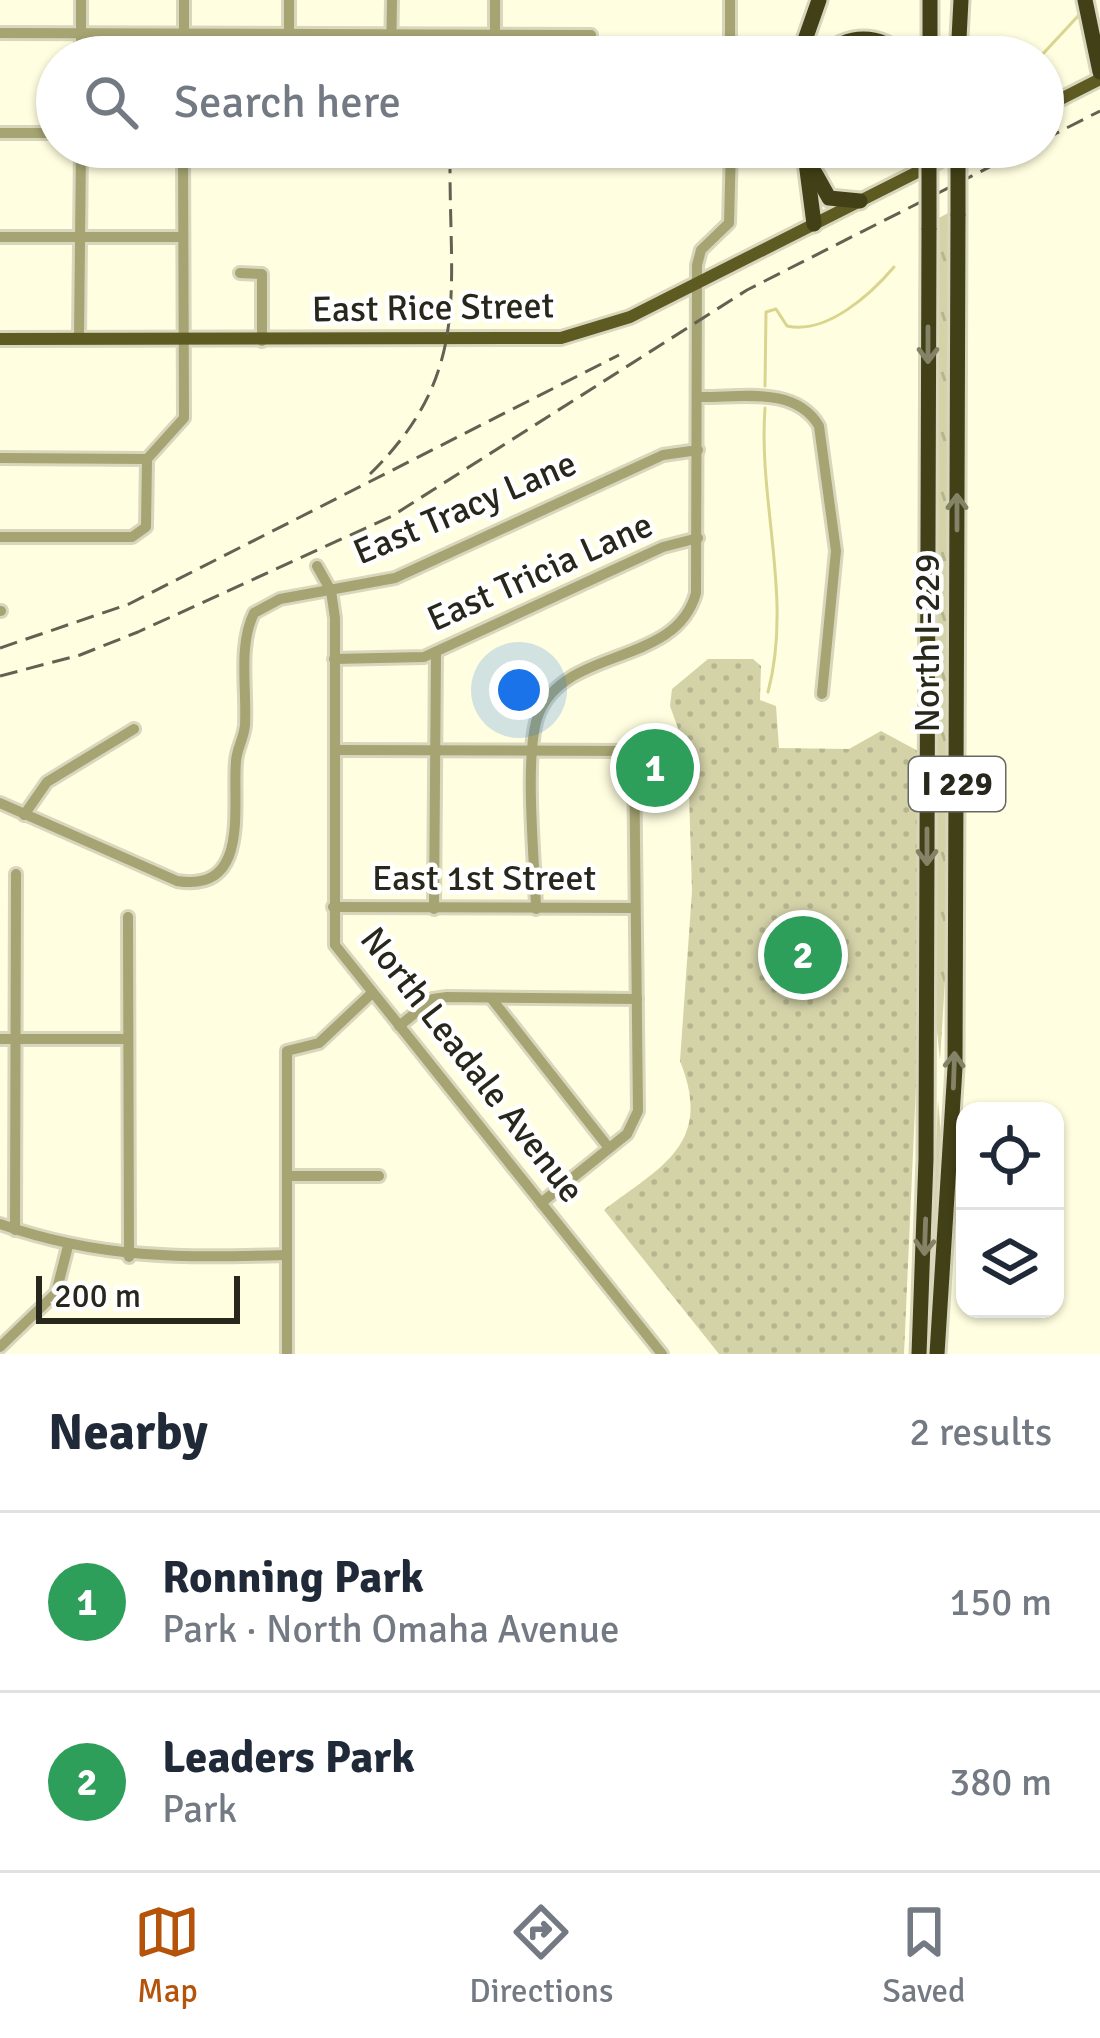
<!DOCTYPE html>
<html lang="en">
<head>
<meta charset="utf-8">
<style>
	:root { --surface:#fff; --page:#f6f6f7; --text:#1f2937; --muted:#747a83; --line:#e0e1e3; --accent:#b45309 }
	body { margin:0; font-family:Signika,sans-serif; background:var(--page); color:var(--text) }
	.controls { position:absolute; right:36px; bottom:36px; display:grid; overflow:hidden; border-radius:24px; box-shadow:0 3px 9px #0004 }
	.controls button { width:108px; height:108px; display:grid; place-items:center; padding:0; border:0; border-bottom:3px solid var(--line); background:var(--surface); color:var(--text); font:60px sans-serif }
	.scale { position:absolute; left:36px; bottom:30px; width:204px; box-sizing:border-box; padding-left:12px; border:6px solid #28271c; border-top:0; font-size:33px; line-height:42px; white-space:nowrap; color:#28271c; -webkit-text-stroke:9px #fff; paint-order:stroke }
	.you { position:absolute; left:519px; top:690px; width:42px; height:42px; margin:-30px; border:9px solid #fff; border-radius:50%; background:#1a73e8; box-shadow:0 0 0 18px #1a73e833 }
	.badge { display:grid; place-items:center; width:78px; height:78px; border-radius:50%; background:var(--accent); color:#fff; font-size:39px; font-weight:700 }
	.pin { position:absolute; translate:-50% -50%; border:6px solid #fff; box-shadow:0 3px 12px #0006 }
	.list { margin:0; padding:0; list-style:none }
	h2 { display:flex; justify-content:space-between; align-items:center; height:156px; margin:0; padding:0 48px; font-size:51px }
	h2 small { font-size:39px; font-weight:400; color:var(--muted) }
	.list li { display:grid; grid-template-columns:78px 1fr auto; gap:36px; align-items:center; box-sizing:border-box; height:180px; padding:0 48px; border-top:3px solid var(--line) }
	.list b { display:block; font-size:45px; white-space:nowrap }
	.list p { margin:0; font-size:39px; white-space:nowrap; color:var(--muted) }
	.list em { font-size:39px; font-style:normal; color:var(--muted) }
	.icon { flex:none; width:66px; height:66px; fill:none; stroke:currentColor; stroke-width:2; stroke-linecap:round; stroke-linejoin:round }
	.map { position:relative; flex:none; width:1100px; height:1354px; overflow:hidden }
	.search { position:absolute; background:var(--surface); box-shadow:0 3px 9px #0004; left:36px; right:36px; top:36px; height:132px; display:flex; align-items:center; gap:30px; box-sizing:border-box; padding:0 42px; border-radius:66px; color:var(--muted); font-size:45px }
	.sheet { height:516px; background:var(--surface) }
	nav { display:flex; justify-content:space-around; align-items:center; box-sizing:border-box; height:168px; border-top:3px solid var(--line); background:var(--surface); font-size:33px; color:var(--muted) }
	nav a { display:grid; justify-items:center; gap:6px }
	nav .on { color:var(--accent) }
	.map>svg:first-child { display:block }
</style>
</head>
<body>
<div class="map">
<svg width="1100" height="1354" viewBox="0 0 1100 1354">
	<defs>
		<pattern id="grass-tufts" width="24" height="20" patternUnits="userSpaceOnUse" patternTransform="scale(3)"><rect width="24" height="20" fill="#d4d3a8"/><path d="M3 7l-1-3M5 7V3M7 7l1-3M15 17l-1-3M17 17v-4M19 17l1-3" fill="none" stroke="#b6b590"/></pattern>
		<pattern id="park-dots" width="8" height="8" patternUnits="userSpaceOnUse" patternTransform="scale(3)"><rect width="8" height="8" fill="#d4d3a8"/><path d="M2 2h.1M6 6h.1" fill="none" stroke="#b6b590" stroke-width="1.8" stroke-linecap="round"/></pattern>
	</defs>
	<rect width="100%" height="100%" fill="#fffee0"/>
	<g fill="url(#grass-tufts)">
		<polygon points="950,212 949,917 940,1060 934,1003 935,220"/>
		<polygon points="938,1100 943,1158 935,1273 930,1273"/>
	</g>
	<path fill="url(#park-dots)" d="M 708,659 L 753,659 L 761,666 L 760,700 L 776,706 L 779,748 L 849,749 L 881,731 L 918,751 L 919,1019 L 904,1354 L 719,1354 L 604,1210 C 660,1167 714,1145 680,1061 L 692,891 L 689,793 L 667,790 L 666,749 L 680,734 L 670,706 L 672,689 Z"/>
	<g fill="none" stroke-linecap="round" stroke-linejoin="round">
		<g stroke="#d9d58f" stroke-width="3">
			<polyline points="1040,57 1079,15"/>
			<path d="M 765,386 L 766,312 L 776,309 L 787,326 C 827,335 872,293 894,267"/>
			<path d="M 765,408 C 758,502 793,598 768,692"/>
		</g>
		<g stroke="#d8d7bd" stroke-width="16">
			<g id="minor">
				<polyline points="730,0 730,57"/>
				<polyline points="0,33 591,35"/>
				<polyline points="81,57 81,0"/>
				<polyline points="184,57 184,0"/>
				<polyline points="289,57 289,0"/>
				<polyline points="391,57 392,0"/>
				<polyline points="495,57 495,0"/>
				<polyline points="0,133 57,133"/>
				<polyline points="0,237 183,237"/>
				<polyline points="240,273 262,274 262,341"/>
				<polyline points="79,339 81,147"/>
				<path d="M 698,397 C 739,398 795,385 819,426 L 836,551 L 822,694"/>
				<polyline points="0,458 147,459"/>
				<polyline points="0,537 132,537 146,527 147,459 184,418 183,147"/>
				<polyline points="317,566 331,591 335,618 335,945 662,1354"/>
				<polyline points="0,611 1,611"/>
				<polyline points="334,659 424,657 663,547 698,538"/>
				<polyline points="335,750 634,751 638,1111 627,1134 541,1203"/>
				<path d="M 0,803 L 177,881 C 251,893 232,806 236,761 C 237,748 244,738 245,725 C 247,688 238,646 254,613 L 280,599 L 395,578 L 663,455 L 698,450"/>
				<polyline points="24,815 47,782 134,729"/>
				<polyline points="333,907 635,908"/>
				<polyline points="434,909 436,652"/>
				<path d="M 536,909 C 535,862 523,752 539,713 C 567,646 676,667 696,593 L 697,265 L 701,250 L 729,223 L 731,147"/>
				<polyline points="128,917 129,1257"/>
				<polyline points="491,998 609,1148"/>
				<polyline points="399,1026 433,999 447,997 637,999"/>
				<polyline points="0,1039 128,1039"/>
				<polyline points="287,1176 379,1176"/>
				<path d="M 0,1224 C 99,1259 183,1258 286,1255"/>
				<polyline points="15,1230 16,874"/>
				<polyline points="0,1347 56,1293 68,1246"/>
				<polyline points="287,1354 287,1051 319,1043 372,993"/>
			</g>
		</g>
		<g stroke="#d8d7bd" stroke-width="18">
			<g id="major">
				<polyline points="1043,108 1100,79"/>
				<polyline points="0,339 561,338 630,317 967,147"/>
			</g>
		</g>
		<g stroke="#d8d7bd" stroke-width="21">
			<g id="highway">
				<polyline points="1085,0 1100,72"/>
				<polyline points="799,57 819,0"/>
				<path d="M 823,57 C 848,33 879,33 904,57"/>
				<polyline points="930,57 930,0"/>
				<polyline points="958,57 961,0"/>
				<polyline points="804,147 814,224"/>
				<polyline points="815,173 829,198 860,201"/>
				<polyline points="919,1354 926,1159 929,228"/>
				<polyline points="937,1354 955,1068 958,214"/>
			</g>
		</g>
		<use href="#minor" stroke="#a6a472" stroke-width="10"/>
		<use href="#major" stroke="#5d5a22" stroke-width="12"/>
		<use href="#highway" stroke="#424016" stroke-width="15"/>
		<g stroke="#636252" stroke-width="3" stroke-dasharray="18 9" stroke-linecap="butt">
			<polyline points="1043,140 1100,111"/>
			<path d="M 370,474 C 470,376 450,296 450,169"/>
			<polyline points="0,648 129,604 619,355"/>
			<polyline points="0,676 80,655 138,632 392,516 747,290 1029,147"/>
		</g>
		<g stroke="#d8d7bd" stroke-width="21" stroke-linecap="butt">
			<g id="highway-bridge">
				<polyline points="958,214 958,147"/>
				<polyline points="929,228 929,147"/>
			</g>
		</g>
		<use href="#highway-bridge" stroke="#424016" stroke-width="15"/>
	</g>
	<defs><path id="oneway-shaft" d="M-6 0H5M1.5-3L5.5 0L1.5 3" fill="none" stroke-width="1.6" stroke-linecap="round" stroke-linejoin="round" transform="scale(3)"/></defs>
	<g stroke="#848368">
		<use href="#oneway-shaft" transform="translate(928 345) rotate(90)"/>
		<use href="#oneway-shaft" transform="translate(957 512) rotate(-90)"/>
		<use href="#oneway-shaft" transform="translate(927 847) rotate(90)"/>
		<use href="#oneway-shaft" transform="translate(954 1070) rotate(-88)"/>
		<use href="#oneway-shaft" transform="translate(925 1237) rotate(92)"/>
	</g>
	<g text-anchor="middle" dominant-baseline="central" stroke-width="9" stroke-linejoin="round" paint-order="stroke">
		<rect fill="#fff" stroke="#686860" stroke-width="3" x="909" y="757" width="96" height="54" rx="9"/>
		<g font-size="33" font-weight="bold" fill="#28271c">
			<text x="957" y="784">I 229</text>
		</g>
		<g font-size="36" fill="#28271c" stroke="#fff">
			<text transform="translate(433 308) rotate(-1)">East Rice Street</text>
			<text transform="translate(465 508) rotate(-23)">East Tracy Lane</text>
			<text transform="translate(540 572) rotate(-24)">East Tricia Lane</text>
			<text transform="translate(927 643) rotate(-90)">North I-229</text>
			<text x="484" y="878">East 1st Street</text>
			<text transform="translate(472 1065) rotate(52)">North Leadale Avenue</text>
		</g>
	</g>
</svg>
<div class="controls">
<button><svg class="icon" aria-label="locate" viewBox="0 0 24 24"><circle cx="12" cy="12" r="6"/><path d="M12 2v4M12 18v4M2 12h4M18 12h4"/></svg></button>
<button><svg class="icon" aria-label="layers" viewBox="0 0 24 24"><path d="M12 4l9 5-9 5-9-5zM3 14l9 5 9-5"/></svg></button>
</div>
<div class="scale">200 m</div>
<div class="you"></div>
<div class="pin badge" style="left:655px;top:768px;background:#2e9e5b">1</div>
<div class="pin badge" style="left:803px;top:955px;background:#2e9e5b">2</div>
<div class="search"><svg class="icon" aria-label="search" viewBox="0 0 24 24"><circle cx="10" cy="10" r="6"/><path d="M15 15l6 6"/></svg>Search here</div>
</div>
<section class="sheet">
<h2>Nearby<small>2 results</small></h2>
<ul class="list">
<li><span class="badge" style="background:#2e9e5b">1</span><div><b>Ronning Park</b><p>Park · North Omaha Avenue</p></div><em>150 m</em></li>
<li><span class="badge" style="background:#2e9e5b">2</span><div><b>Leaders Park</b><p>Park</p></div><em>380 m</em></li>
</ul>
</section>
<nav>
<a class="on"><svg class="icon" aria-label="map" viewBox="0 0 24 24"><path d="M3 6l6-2 6 2 6-2v14l-6 2-6-2-6 2zM9 4v14M15 6v14"/></svg>Map</a>
<a><svg class="icon" aria-label="directions" viewBox="0 0 24 24"><path d="M12 3l9 9-9 9-9-9zM9 14v-3h6M13 9l2 2-2 2"/></svg>Directions</a>
<a><svg class="icon" aria-label="saved" viewBox="0 0 24 24"><path d="M7 4h10v16l-5-4-5 4z"/></svg>Saved</a>
</nav>
</body>
</html>
